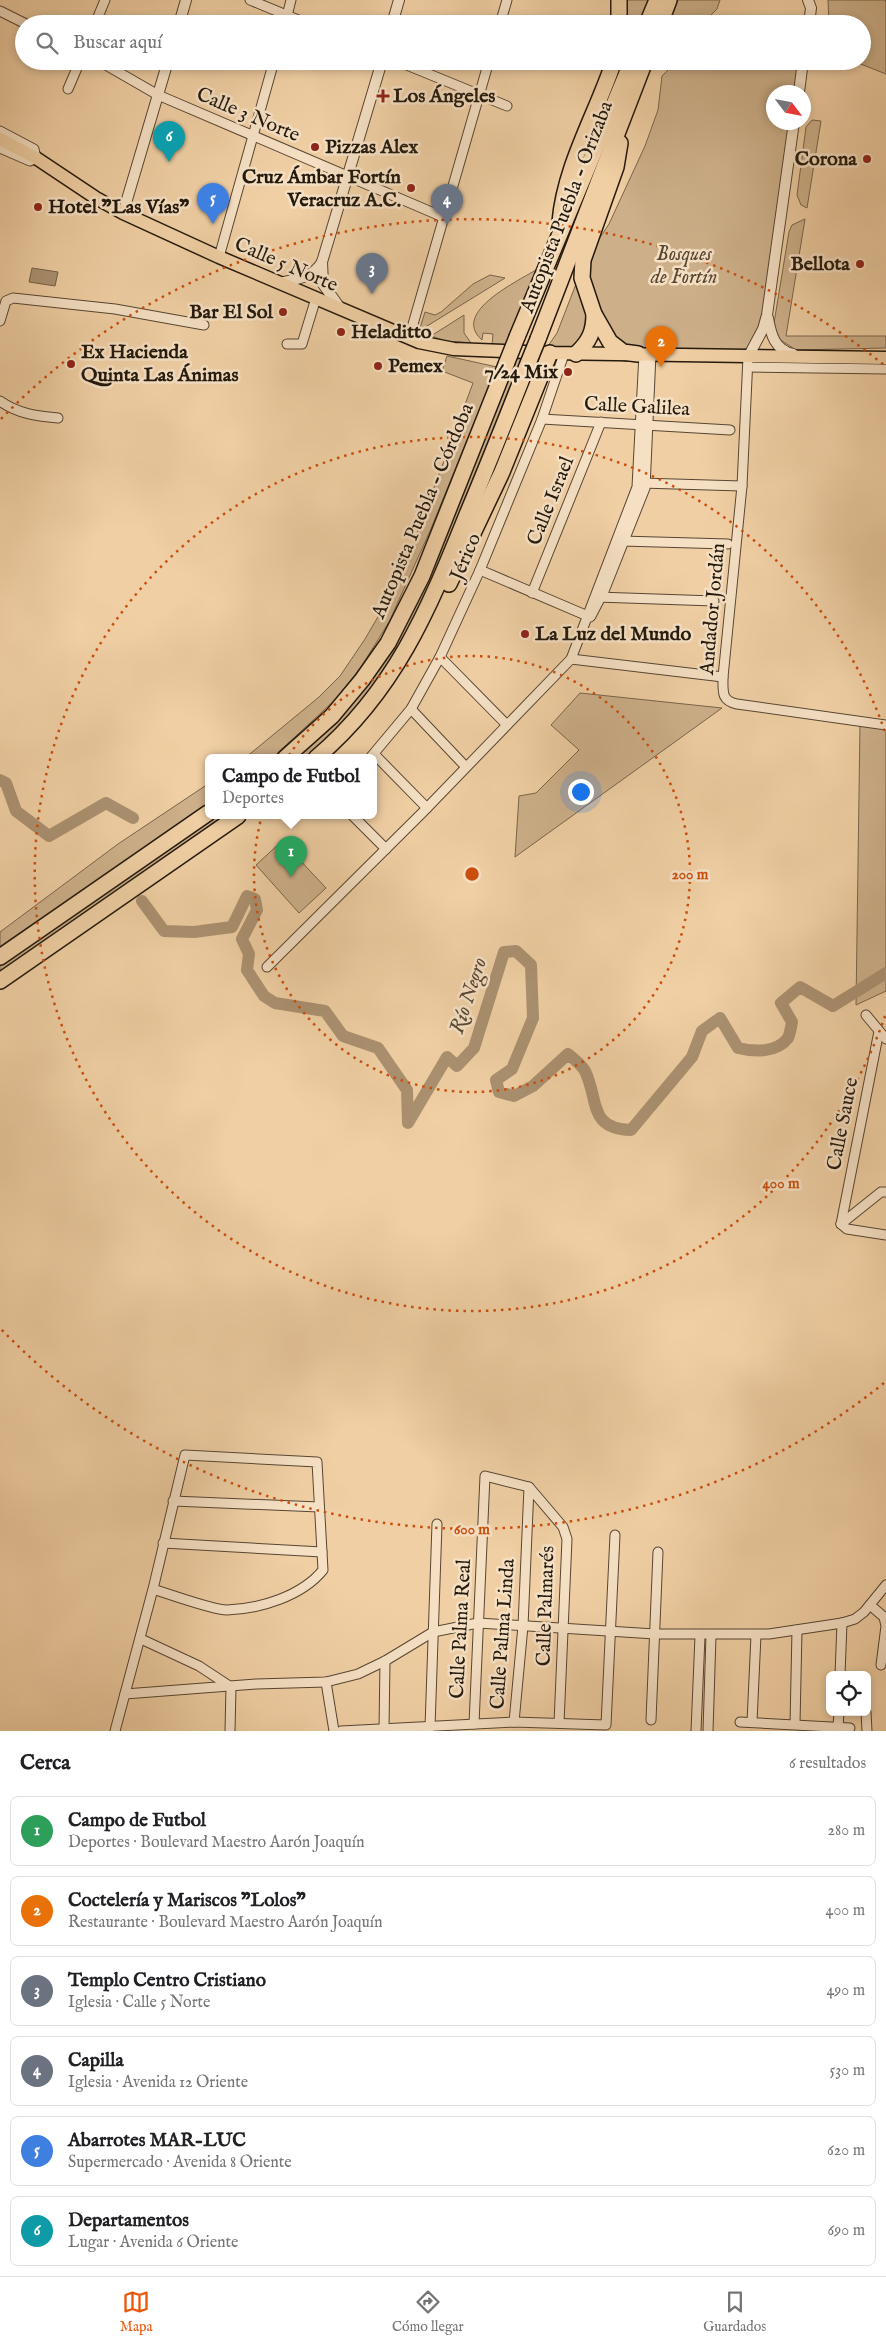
<!DOCTYPE html>
<html lang="es">
<head>
<meta charset="utf-8">
<style>
	:root { --surface:#fff; --page:#f2f2f2; --text:#202124; --muted:#757577; --line:#e0e0e0; --accent:#ea580c }
	body { margin:0; font-family:"IM FELL English",serif; background:var(--page); color:var(--text) }
	.controls { position:absolute; right:15px; bottom:15px; display:grid; overflow:hidden; border-radius:8px; box-shadow:0 2px 8px #0003 }
	.controls button { width:45px; height:45px; display:grid; place-items:center; padding:0; border:0; border-bottom:1px solid var(--line); background:var(--surface); color:var(--text); font:25px sans-serif }
	.compass { position:absolute; left:766px; top:85px; width:45px; height:45px; border-radius:50%; background:var(--surface); box-shadow:0 2px 8px #0003; rotate:122deg }
	.you { position:absolute; left:580px; top:791px; width:18px; height:18px; margin:-12px; border:4px solid #fff; border-radius:50%; background:#1a73e8; box-shadow:0 0 0 8px #1a73e833 }
	.badge { display:grid; place-items:center; width:32px; height:32px; border-radius:50%; background:var(--accent); color:#fff; font-size:16px; font-weight:700 }
	.pin { position:absolute; translate:-50% -41px; filter:drop-shadow(0 1px 2px #0008) }
	.pin::after { content:''; position:absolute; top:26px; width:18px; height:15px; background:inherit; clip-path:polygon(0 0,100% 0,50% 100%) }
	.popup { position:absolute; left:205px; top:754px; width:172px; height:65px; box-sizing:border-box; display:grid; place-content:center; border-radius:8px; background:var(--surface); filter:drop-shadow(0 1px 4px #0005); font-size:16px; white-space:nowrap; color:var(--muted) }
	.popup b { font-size:19px; color:var(--text) }
	.popup::after { content:''; position:absolute; left:50%; top:100%; margin-left:-10px; border:10px solid transparent; border-top-color:var(--surface) }
	.list { margin:0; padding:0; list-style:none }
	h2 { display:flex; justify-content:space-between; align-items:center; height:65px; margin:0; padding:0 20px; font-size:21px }
	h2 small { font-size:16px; font-weight:400; color:var(--muted) }
	.list li { display:grid; grid-template-columns:32px 1fr auto; gap:15px; align-items:center; box-sizing:border-box; height:70px; margin:0 10px 10px; padding:0 10px; border:1px solid var(--line); border-radius:8px }
	.list b { display:block; font-size:19px; white-space:nowrap }
	.list p { margin:0; font-size:16px; white-space:nowrap; color:var(--muted) }
	.list em { font-size:16px; font-style:normal; color:var(--muted) }
	.icon { flex:none; width:28px; height:28px; fill:none; stroke:currentColor; stroke-width:2; stroke-linecap:round; stroke-linejoin:round }
	.map { position:relative; flex:none; width:886px; height:1731px; overflow:hidden }
	.search { position:absolute; background:var(--surface); box-shadow:0 2px 8px #0003; left:15px; right:15px; top:15px; height:55px; display:flex; align-items:center; gap:12px; box-sizing:border-box; padding:0 18px; border-radius:28px; color:var(--muted); font-size:19px }
	.sheet { height:545px; background:var(--surface) }
	nav { display:flex; justify-content:space-around; align-items:center; box-sizing:border-box; height:70px; border-top:1px solid var(--line); background:var(--surface); font-size:14px; color:var(--muted) }
	nav a { display:grid; justify-items:center; gap:2px }
	nav .on { color:var(--accent) }
	.map>svg:first-child { display:block }
</style>
</head>
<body>
<div class="map">
<svg width="886" height="1731" viewBox="0 0 886 1731">
	<rect width="100%" height="100%" fill="#f0cfa4"/>
	<filter id="stains"><feTurbulence type="fractalNoise" baseFrequency=".004" numOctaves="4"/><feColorMatrix values="0 0 0 0 .2 0 0 0 0 .09 0 0 0 0 .02 0 0 0 .5 -.17"/></filter>
	<radialGradient id="worn" r=".72"><stop offset=".6" stop-color="#630" stop-opacity="0"/><stop offset="1" stop-color="#630" stop-opacity=".3"/></radialGradient>
	<g fill="#cdb08a" stroke="#78644c">
		<polygon points="624,0 650,0 637,24 625,24"/>
		<polygon points="678,0 720,0 717,9 702,24 669,24"/>
		<polygon points="828,0 886,0 886,74 853,61 862,61 862,24 829,24"/>
		<path d="M 677,61 L 798,62 L 794,92 L 774,92 L 774,122 L 790,123 L 762,319 C 758,334 752,348 737,354 L 630,348 L 620,344 L 607,329 L 590,280 L 589,271 L 595,245 L 609,224 L 645,146 L 658,110 L 662,76 Z"/>
		<polygon points="812,120 821,121 807,208 801,205 797,195 806,127"/>
		<polygon points="805,219 786,336 886,336 886,348 796,350 779,339 775,331 774,323 789,232 792,225"/>
		<path d="M 539,268 L 508,345 L 492,345 L 493,334 L 483,333 L 482,340 C 450,312 519,281 539,268 Z"/>
		<polygon points="490,275 505,278 419,331 425,312 435,315 441,312 473,284"/>
		<polygon points="576,284 590,322 577,348 548,346 557,333"/>
		<polygon points="464,315 464,333 471,343 446,341 431,336"/>
		<polygon points="515,355 525,356 416,621 371,692 315,752 308,758 293,758 364,687"/>
		<polygon points="447,356 497,367 430,531 389,622 361,667 336,699 272,758 245,758 319,697 340,676 365,639 400,579 473,383 442,371"/>
		<polygon points="580,693 722,708 515,857 519,796 536,793 579,750 551,725"/>
		<polygon points="860,724 886,728 886,991 856,1005"/>
		<polygon points="208,784 208,804 0,947 0,932 118,844"/>
		<polygon points="211,816 229,816 0,975 0,962"/>
		<polygon points="282,841 326,888 299,913 256,865"/>
	</g>
	<polygon fill="#ab9171" stroke="#756149" points="32,268 58,272 55,286 29,282"/>
	<g fill="none" stroke-linecap="round" stroke-linejoin="round">
		<polyline stroke="#756149" stroke-width="2" points="886,0 886,1"/>
		<g stroke="#ab9171" stroke-width="12">
			<polyline points="0,780 6,783 16,811 49,836 106,803 133,818"/>
			<path d="M 142,901 L 164,931 L 194,932 L 232,927 L 247,896 L 255,899 L 257,910 L 242,939 L 249,954 L 247,970 L 264,996 L 275,1003 L 325,1011 L 343,1036 L 378,1048 L 407,1090 L 408,1123 L 447,1057 L 457,1066 L 474,1048 L 504,952 L 516,951 L 531,965 L 533,1018 L 512,1069 L 496,1080 L 499,1092 L 514,1096 L 533,1086 L 568,1054 C 574,1059 582,1065 585,1071 C 599,1100 588,1129 631,1130 L 692,1057 L 702,1031 L 720,1018 L 738,1048 C 754,1052 777,1053 788,1038 C 790,1034 791,1027 792,1022 L 781,1003 L 800,987 L 833,1006 L 886,973"/>
		</g>
		<g stroke="#574633" stroke-width="11">
			<g id="minor">
				<polyline points="250,0 308,24"/>
				<polyline points="0,11 26,24"/>
				<polyline points="95,24 105,0"/>
				<polyline points="285,24 291,0"/>
				<polyline points="500,24 507,0"/>
				<polyline points="99,61 158,95 443,217"/>
				<polyline points="397,61 507,106"/>
				<polyline points="68,89 80,61"/>
				<polyline points="0,131 34,149 36,158 30,161 0,148"/>
				<polyline points="219,257 274,61"/>
				<polyline points="0,321 6,301 13,298 115,309 204,325"/>
				<polyline points="409,338 489,61"/>
				<polyline points="287,344 302,344 316,298"/>
				<path d="M 748,357 L 742,486 L 723,677 C 723,691 721,701 737,704 L 886,725"/>
				<polyline points="748,367 886,369"/>
				<path d="M 0,401 C 18,414 37,416 58,418"/>
				<polyline points="542,419 730,430"/>
				<polyline points="641,483 742,486"/>
				<polyline points="621,541 728,544"/>
				<polyline points="480,570 590,617"/>
				<polyline points="532,593 601,422"/>
				<polyline points="597,597 714,601"/>
				<polyline points="591,616 604,591 645,488 651,354"/>
				<polyline points="440,657 507,725"/>
				<polyline points="571,659 723,677"/>
				<polyline points="411,709 466,767"/>
				<polyline points="375,755 427,808"/>
				<polyline points="370,758 411,709 440,657 480,570 542,419 564,354"/>
				<polyline points="353,816 386,849"/>
				<polyline points="267,967 423,812 571,659 637,487 644,354"/>
				<polyline points="866,1015 886,1039"/>
				<polyline points="841,1224 879,1031"/>
				<polyline points="841,1224 881,1192 886,1192"/>
				<polyline points="841,1224 847,1229 886,1235"/>
				<polyline points="173,1501 319,1507"/>
				<polyline points="163,1543 322,1552"/>
				<polyline points="870,1605 884,1617 886,1626 881,1665"/>
				<polyline points="141,1639 199,1666 231,1687 230,1731"/>
				<polyline points="840,1675 842,1623"/>
				<polyline points="326,1682 334,1731"/>
				<polyline points="125,1694 256,1684 326,1682 358,1674 385,1661 433,1632 478,1623 655,1634 769,1634 842,1623 855,1619 864,1612 886,1585"/>
				<polyline points="866,1712 867,1731"/>
				<polyline points="651,1720 658,1552"/>
				<polyline points="514,1722 523,1626 529,1487"/>
				<polyline points="740,1722 850,1728"/>
				<polyline points="752,1722 756,1635"/>
				<polyline points="474,1724 485,1476 529,1487 563,1527 567,1539 559,1723"/>
				<polyline points="795,1724 797,1630"/>
				<polyline points="430,1727 437,1524"/>
				<polyline points="838,1727 839,1712"/>
				<polyline points="384,1729 385,1661"/>
				<path d="M 115,1731 L 153,1589 L 185,1455 L 317,1462 L 323,1570 C 302,1596 260,1609 227,1610 C 213,1610 169,1594 153,1589"/>
				<polyline points="341,1731 514,1722 606,1725 615,1535"/>
				<polyline points="696,1731 700,1636"/>
				<polyline points="708,1731 711,1636"/>
			</g>
		</g>
		<g stroke="#574633" stroke-width="12">
			<g id="tertiary">
				<polyline points="808,0 811,8 809,24"/>
				<polyline points="179,24 186,0"/>
				<polyline points="392,24 399,0"/>
				<polyline points="799,92 803,61"/>
				<polyline points="123,213 168,61"/>
				<path d="M 279,283 C 296,279 313,278 322,262"/>
				<polyline points="340,308 323,284 322,262 382,61"/>
				<path d="M 768,318 C 771,335 775,350 793,354"/>
				<polyline points="748,357 763,329 767,315 794,122"/>
			</g>
		</g>
		<g stroke="#24190d" stroke-width="15">
			<polyline id="primary" points="0,139 36,158 96,198 123,213 219,257 419,342 454,349 550,353 886,358"/>
		</g>
		<g stroke="#24190d" stroke-width="18">
			<g id="motorway">
				<polyline points="619,24 619,0"/>
				<polyline points="647,24 657,0"/>
				<polyline points="660,24 669,0"/>
				<polyline points="620,143 616,167 583,260 582,278 594,314 610,342 623,352 638,354"/>
				<path d="M 560,222 C 565,165 596,115 614,61"/>
				<polyline points="517,337 632,61"/>
				<polyline points="538,339 645,61"/>
				<path d="M 576,354 C 589,342 594,332 594,314"/>
				<polyline points="449,584 502,472 550,353"/>
				<polyline points="285,758 332,716 362,680 388,643 422,576 507,362"/>
				<path d="M 316,758 C 395,691 428,611 466,517 C 487,467 507,417 527,366"/>
				<polyline points="0,957 208,813"/>
				<polyline points="0,981 238,816"/>
			</g>
		</g>
		<use href="#minor" stroke="#f5e0c4" stroke-width="9"/>
		<use href="#tertiary" stroke="#f5e0c4" stroke-width="10"/>
		<use href="#primary" stroke="#f0cfa4" stroke-width="12"/>
		<use href="#motorway" stroke="#f0cfa4" stroke-width="15"/>
		<g stroke="#24190d" stroke-width="18" stroke-linecap="butt">
			<g id="motorway-bridge">
				<polyline points="507,362 517,337"/>
				<polyline points="527,366 538,339"/>
			</g>
		</g>
		<use href="#motorway-bridge" stroke="#f0cfa4" stroke-width="15"/>
	</g>
	<g fill="none" stroke="#cb4f0c" stroke-width="2.5" stroke-dasharray="2.5 5">
		<circle cx="472" cy="874" r="218"/>
		<path d="M885 1016A437 437 0 1 1 885 732"/>
		<path d="M884 1383A655 655 0 0 1 1 1329M1 419A655 655 0 0 1 884 365"/>
	</g>
	<g fill="#8f2418" stroke="#f5e0c4" stroke-width="2">
		<path d="M380.5 88.5h5v5h5v5h-5v5h-5v-5h-5v-5h5z"/>
		<circle cx="315" cy="147" r="5"/>
		<circle cx="867" cy="159" r="5"/>
		<circle cx="411" cy="188" r="5"/>
		<circle cx="38" cy="207" r="5"/>
		<circle cx="860" cy="264" r="5"/>
		<circle cx="283" cy="312" r="5"/>
		<circle cx="341" cy="332" r="5"/>
		<circle cx="71" cy="364" r="5"/>
		<circle cx="378" cy="366" r="5"/>
		<circle cx="568" cy="372" r="5"/>
		<circle cx="525" cy="634" r="5"/>
	</g>
	<g text-anchor="middle" dominant-baseline="central" stroke-width="5" stroke-linejoin="round" paint-order="stroke">
		<g font-size="20" font-weight="bold" fill="#24190d" stroke="#f5e0c4" text-anchor="start">
			<text x="393" y="96">Los Ángeles</text>
			<text x="325" y="147">Pizzas Alex</text>
			<text x="857" y="159" text-anchor="end">Corona</text>
			<text x="401" y="177" text-anchor="end">Cruz Ámbar Fortín<tspan x="401" dy="23">Veracruz A.C.</tspan></text>
			<text x="48" y="207">Hotel "Las Vías"</text>
			<text x="850" y="264" text-anchor="end">Bellota</text>
			<text x="273" y="312" text-anchor="end">Bar El Sol</text>
			<text x="351" y="332">Heladitto</text>
			<text x="81" y="352">Ex Hacienda<tspan x="81" dy="23">Quinta Las Ánimas</tspan></text>
			<text x="388" y="366">Pemex</text>
			<text x="558" y="372" text-anchor="end">7/24 Mix</text>
			<text x="535" y="634">La Luz del Mundo</text>
		</g>
		<g font-size="20" fill="#24190d" stroke="#f5e0c4">
			<text transform="translate(248 115) rotate(23)">Calle 3 Norte</text>
			<text transform="translate(567 207) rotate(-69)">Autopista Puebla - Orizaba</text>
			<text transform="translate(286 265) rotate(23)">Calle 5 Norte</text>
			<text transform="translate(637 407) rotate(3)">Calle Galilea</text>
			<text transform="translate(551 501) rotate(-68)">Calle Israel</text>
			<text transform="translate(423 511) rotate(-67)">Autopista Puebla - Córdoba</text>
			<text transform="translate(466 557) rotate(-67)">Jérico</text>
			<text transform="translate(713 609) rotate(-85)">Andador Jordán</text>
			<text transform="translate(843 1124) rotate(-79)">Calle Sauce</text>
			<text transform="translate(546 1606) rotate(-88)">Calle Palmarés</text>
			<text transform="translate(461 1629) rotate(-87)">Calle Palma Real</text>
			<text transform="translate(503 1634) rotate(-86)">Calle Palma Linda</text>
		</g>
		<g font-size="20" font-style="italic" fill="#574632" stroke="#f5e0c4">
			<text x="684" y="254">Bosques<tspan x="684" dy="23">de Fortín</tspan></text>
		</g>
		<g font-size="21" font-style="italic" fill="#5a4935" stroke="#f5e0c4">
			<text transform="translate(469 996) rotate(-72)">Río Negro</text>
		</g>
	</g>
	<circle cx="472" cy="874" r="8" fill="#cb4f0c" stroke="#f5e0c4" stroke-width="2.5"/>
	<g font-size="15" text-anchor="middle" font-weight="bold" fill="#cb4f0c" stroke="#f5e0c4" stroke-width="5" stroke-linejoin="round" paint-order="stroke">
		<text x="690" y="879">200 m</text>
		<text x="781" y="1188">400 m</text>
		<text x="472" y="1534">600 m</text>
	</g>
	<rect width="100%" height="100%" filter="url(#stains)"/>
	<rect width="100%" height="100%" fill="url(#worn)"/>
</svg>
<div class="controls">
<button><svg class="icon" aria-label="locate" viewBox="0 0 24 24"><circle cx="12" cy="12" r="6"/><path d="M12 2v4M12 18v4M2 12h4M18 12h4"/></svg></button>
</div>
<svg class="compass" viewBox="-18 -18 36 36"><path d="M0-13l5 13h-10z" fill="#e53935"/><path d="M0 13l5-13h-10z" fill="#757577"/></svg>
<div class="you"></div>
<div class="pin badge" style="left:291px;top:877px;background:#2e9e5b">1</div>
<div class="popup"><b>Campo de Futbol</b>Deportes</div>
<div class="pin badge" style="left:661px;top:367px;background:#e8710a">2</div>
<div class="pin badge" style="left:372px;top:294px;background:#6b7280">3</div>
<div class="pin badge" style="left:447px;top:225px;background:#6b7280">4</div>
<div class="pin badge" style="left:213px;top:224px;background:#3f7fe0">5</div>
<div class="pin badge" style="left:169px;top:162px;background:#0f9aa8">6</div>
<div class="search"><svg class="icon" aria-label="search" viewBox="0 0 24 24"><circle cx="10" cy="10" r="6"/><path d="M15 15l6 6"/></svg>Buscar aquí</div>
</div>
<section class="sheet">
<h2>Cerca<small>6 resultados</small></h2>
<ul class="list">
<li><span class="badge" style="background:#2e9e5b">1</span><div><b>Campo de Futbol</b><p>Deportes · Boulevard Maestro Aarón Joaquín</p></div><em>280 m</em></li>
<li><span class="badge" style="background:#e8710a">2</span><div><b>Coctelería y Mariscos &quot;Lolos&quot;</b><p>Restaurante · Boulevard Maestro Aarón Joaquín</p></div><em>400 m</em></li>
<li><span class="badge" style="background:#6b7280">3</span><div><b>Templo Centro Cristiano</b><p>Iglesia · Calle 5 Norte</p></div><em>490 m</em></li>
<li><span class="badge" style="background:#6b7280">4</span><div><b>Capilla</b><p>Iglesia · Avenida 12 Oriente</p></div><em>530 m</em></li>
<li><span class="badge" style="background:#3f7fe0">5</span><div><b>Abarrotes MAR-LUC</b><p>Supermercado · Avenida 8 Oriente</p></div><em>620 m</em></li>
<li><span class="badge" style="background:#0f9aa8">6</span><div><b>Departamentos</b><p>Lugar · Avenida 6 Oriente</p></div><em>690 m</em></li>
</ul>
</section>
<nav>
<a class="on"><svg class="icon" aria-label="map" viewBox="0 0 24 24"><path d="M3 6l6-2 6 2 6-2v14l-6 2-6-2-6 2zM9 4v14M15 6v14"/></svg>Mapa</a>
<a><svg class="icon" aria-label="directions" viewBox="0 0 24 24"><path d="M12 3l9 9-9 9-9-9zM9 14v-3h6M13 9l2 2-2 2"/></svg>Cómo llegar</a>
<a><svg class="icon" aria-label="saved" viewBox="0 0 24 24"><path d="M7 4h10v16l-5-4-5 4z"/></svg>Guardados</a>
</nav>
</body>
</html>
